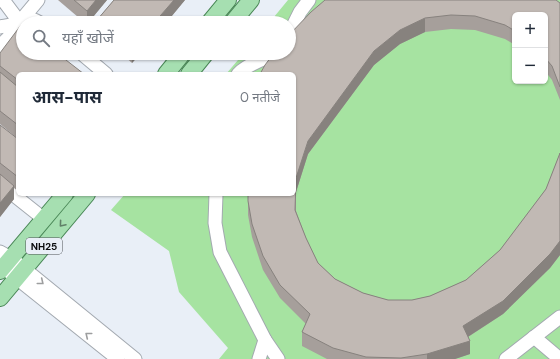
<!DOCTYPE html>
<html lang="hi">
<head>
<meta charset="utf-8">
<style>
	:root { --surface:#fff; --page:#f2f2f3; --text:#1f2937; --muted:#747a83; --line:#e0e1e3 }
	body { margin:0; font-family:"DM Sans","Noto Sans Devanagari",sans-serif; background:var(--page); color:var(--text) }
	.controls { position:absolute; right:12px; top:12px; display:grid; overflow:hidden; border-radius:6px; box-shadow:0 1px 3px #0004 }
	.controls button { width:36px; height:36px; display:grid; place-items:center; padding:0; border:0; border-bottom:1px solid var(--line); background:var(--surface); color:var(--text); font:20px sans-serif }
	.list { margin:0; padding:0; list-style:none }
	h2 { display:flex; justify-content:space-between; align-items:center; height:52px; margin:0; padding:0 16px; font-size:17px }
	h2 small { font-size:13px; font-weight:400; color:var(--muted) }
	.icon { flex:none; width:22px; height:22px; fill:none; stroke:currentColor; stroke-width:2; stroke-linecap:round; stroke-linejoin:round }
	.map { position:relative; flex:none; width:560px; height:359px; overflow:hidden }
	.search { position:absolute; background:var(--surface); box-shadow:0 1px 3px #0004; left:16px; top:16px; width:280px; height:44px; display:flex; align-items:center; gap:10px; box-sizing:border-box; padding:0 14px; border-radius:22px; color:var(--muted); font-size:15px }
	.panel { position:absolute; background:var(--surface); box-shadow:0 1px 3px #0004; left:16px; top:72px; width:280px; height:124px; border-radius:6px }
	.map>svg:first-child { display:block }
</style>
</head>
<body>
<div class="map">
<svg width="560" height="359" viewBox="0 0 560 359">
	<rect width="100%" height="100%" fill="#e9eff7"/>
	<path fill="#a6e3a1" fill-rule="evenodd" d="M 288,0 L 560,0 L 560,354 L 556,359 L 219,359 L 228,348 L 179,292 L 169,251 L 111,210 L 125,194 L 294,194 L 294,74 L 226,74 L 244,53 L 289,53 L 289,23 L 269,23 ZM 515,15 L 545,15 L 545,81 L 515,81 Z"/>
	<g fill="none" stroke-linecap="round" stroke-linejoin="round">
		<g stroke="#a3a9b0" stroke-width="15">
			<g id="minor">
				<polyline points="3,0 18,20"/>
				<polyline points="23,18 38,0"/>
				<path d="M 0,27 C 4,26 9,26 13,24 C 25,18 27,15 40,23"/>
				<polyline points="289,34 300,12 309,0"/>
				<polyline points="0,46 9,37 13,24"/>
				<polyline points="81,53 106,74"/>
				<path d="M 238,74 C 247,64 262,61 274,53"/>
				<polyline points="0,184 44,219"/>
				<polyline points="216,194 215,223 220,252 265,340 259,359"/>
				<polyline points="0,252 11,258 135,359"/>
				<polyline points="9,272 118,359"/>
				<polyline points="534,337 560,359"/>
				<polyline points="265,340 278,359"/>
				<polyline points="506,359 560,317"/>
			</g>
		</g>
		<g stroke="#498756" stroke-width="18">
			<g id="major">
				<polyline points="209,23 228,0"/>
				<polyline points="232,23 251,0"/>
				<polyline points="166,74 183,53"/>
				<polyline points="189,74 206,53"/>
				<polyline points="0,271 65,194"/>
				<polyline points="0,298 87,194"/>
			</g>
		</g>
		<use href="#minor" stroke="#fff" stroke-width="13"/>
		<use href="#major" stroke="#a6dfb1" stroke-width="16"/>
	</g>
	<g fill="#a69f9b">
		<polygon points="58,0 107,0 88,23 85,23"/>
		<polygon points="114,0 185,0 166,23 97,23 97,20"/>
		<polygon points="560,3 560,100 552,80 545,71 545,15 515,15 515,45 505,39 475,30 451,29 425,32 400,44 374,65 308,154 296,192 296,211 306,238 318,263 335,279 363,293 388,300 412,300 430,296 466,280 500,250 546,189 560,153 560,255 550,268 503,314 468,337 470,354 455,359 327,359 302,346 302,332 306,324 280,298 263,270 252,237 248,215 248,194 311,12"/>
		<polygon points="0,53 18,74 18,139 0,124"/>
		<polygon points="121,53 141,53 132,63"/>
		<polygon points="0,125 18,139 18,191 14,188 14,199 0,217"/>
	</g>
	<g fill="#87827e">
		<polygon points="96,0 107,0 88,23 87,23 87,11"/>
		<polygon points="174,0 185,0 166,23 154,23"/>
		<polygon points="425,18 425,32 400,44 374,65 308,154 296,192 295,224 296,178 308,141 374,51 400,30"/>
		<polygon points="132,53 141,53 132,63"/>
		<polygon points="14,186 14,199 0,217 0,203"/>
		<polygon points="560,241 560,255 550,268 503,314 463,340 463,326"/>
		<polygon points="470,341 470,354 455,359 427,359 427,354"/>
	</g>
	<g fill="#c1b9b4" stroke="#87827e">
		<polygon points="74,0 96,0 87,11"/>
		<polygon points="114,0 174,0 154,23 101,23 97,20"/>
		<polygon points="325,0 556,0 560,3 560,87 552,66 545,58 545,15 515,15 515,31 505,25 475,16 451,15 425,18 400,30 374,51 308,141 296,178 295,210 306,238 318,263 335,279 363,293 388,300 412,300 430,296 466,280 500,250 546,189 560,153 560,241 550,254 503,301 463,326 470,341 427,354 401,358 366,357 333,348 302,332 310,314 280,285 263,256 252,224 248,201 248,194 294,194 294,74 260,74 265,65 274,53 289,53 289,35 311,12"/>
		<polygon points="21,25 23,27 23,53 57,53 84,74 18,74 18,80 0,66 0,53"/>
		<polygon points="0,72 18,87 18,125 0,111"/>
		<polygon points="0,125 18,139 18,177 0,163"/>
		<polygon points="0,174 14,186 0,203"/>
	</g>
	<defs><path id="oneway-chevron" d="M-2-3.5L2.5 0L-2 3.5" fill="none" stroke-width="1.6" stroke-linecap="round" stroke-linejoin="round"/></defs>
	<use stroke="#608068" href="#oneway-chevron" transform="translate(62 224) rotate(130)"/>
	<g stroke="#9d9e9f">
		<use href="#oneway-chevron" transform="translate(41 282) rotate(39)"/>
		<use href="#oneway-chevron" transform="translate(88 335) rotate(-141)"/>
	</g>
	<g text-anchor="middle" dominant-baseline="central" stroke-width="4" stroke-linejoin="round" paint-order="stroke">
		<rect fill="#e9eff7" stroke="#4d5054" stroke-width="1" x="26" y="238" width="36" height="16" rx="3"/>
		<g font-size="10" font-weight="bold" fill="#0a0c0e">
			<text x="44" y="246">NH25</text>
		</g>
	</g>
</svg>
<div class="controls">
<button>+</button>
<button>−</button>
</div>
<div class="search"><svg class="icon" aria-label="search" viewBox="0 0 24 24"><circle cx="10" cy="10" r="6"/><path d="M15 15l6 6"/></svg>यहाँ खोजें</div>
<section class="panel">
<h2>आस-पास<small>0 नतीजे</small></h2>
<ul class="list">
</ul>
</section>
</div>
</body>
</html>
